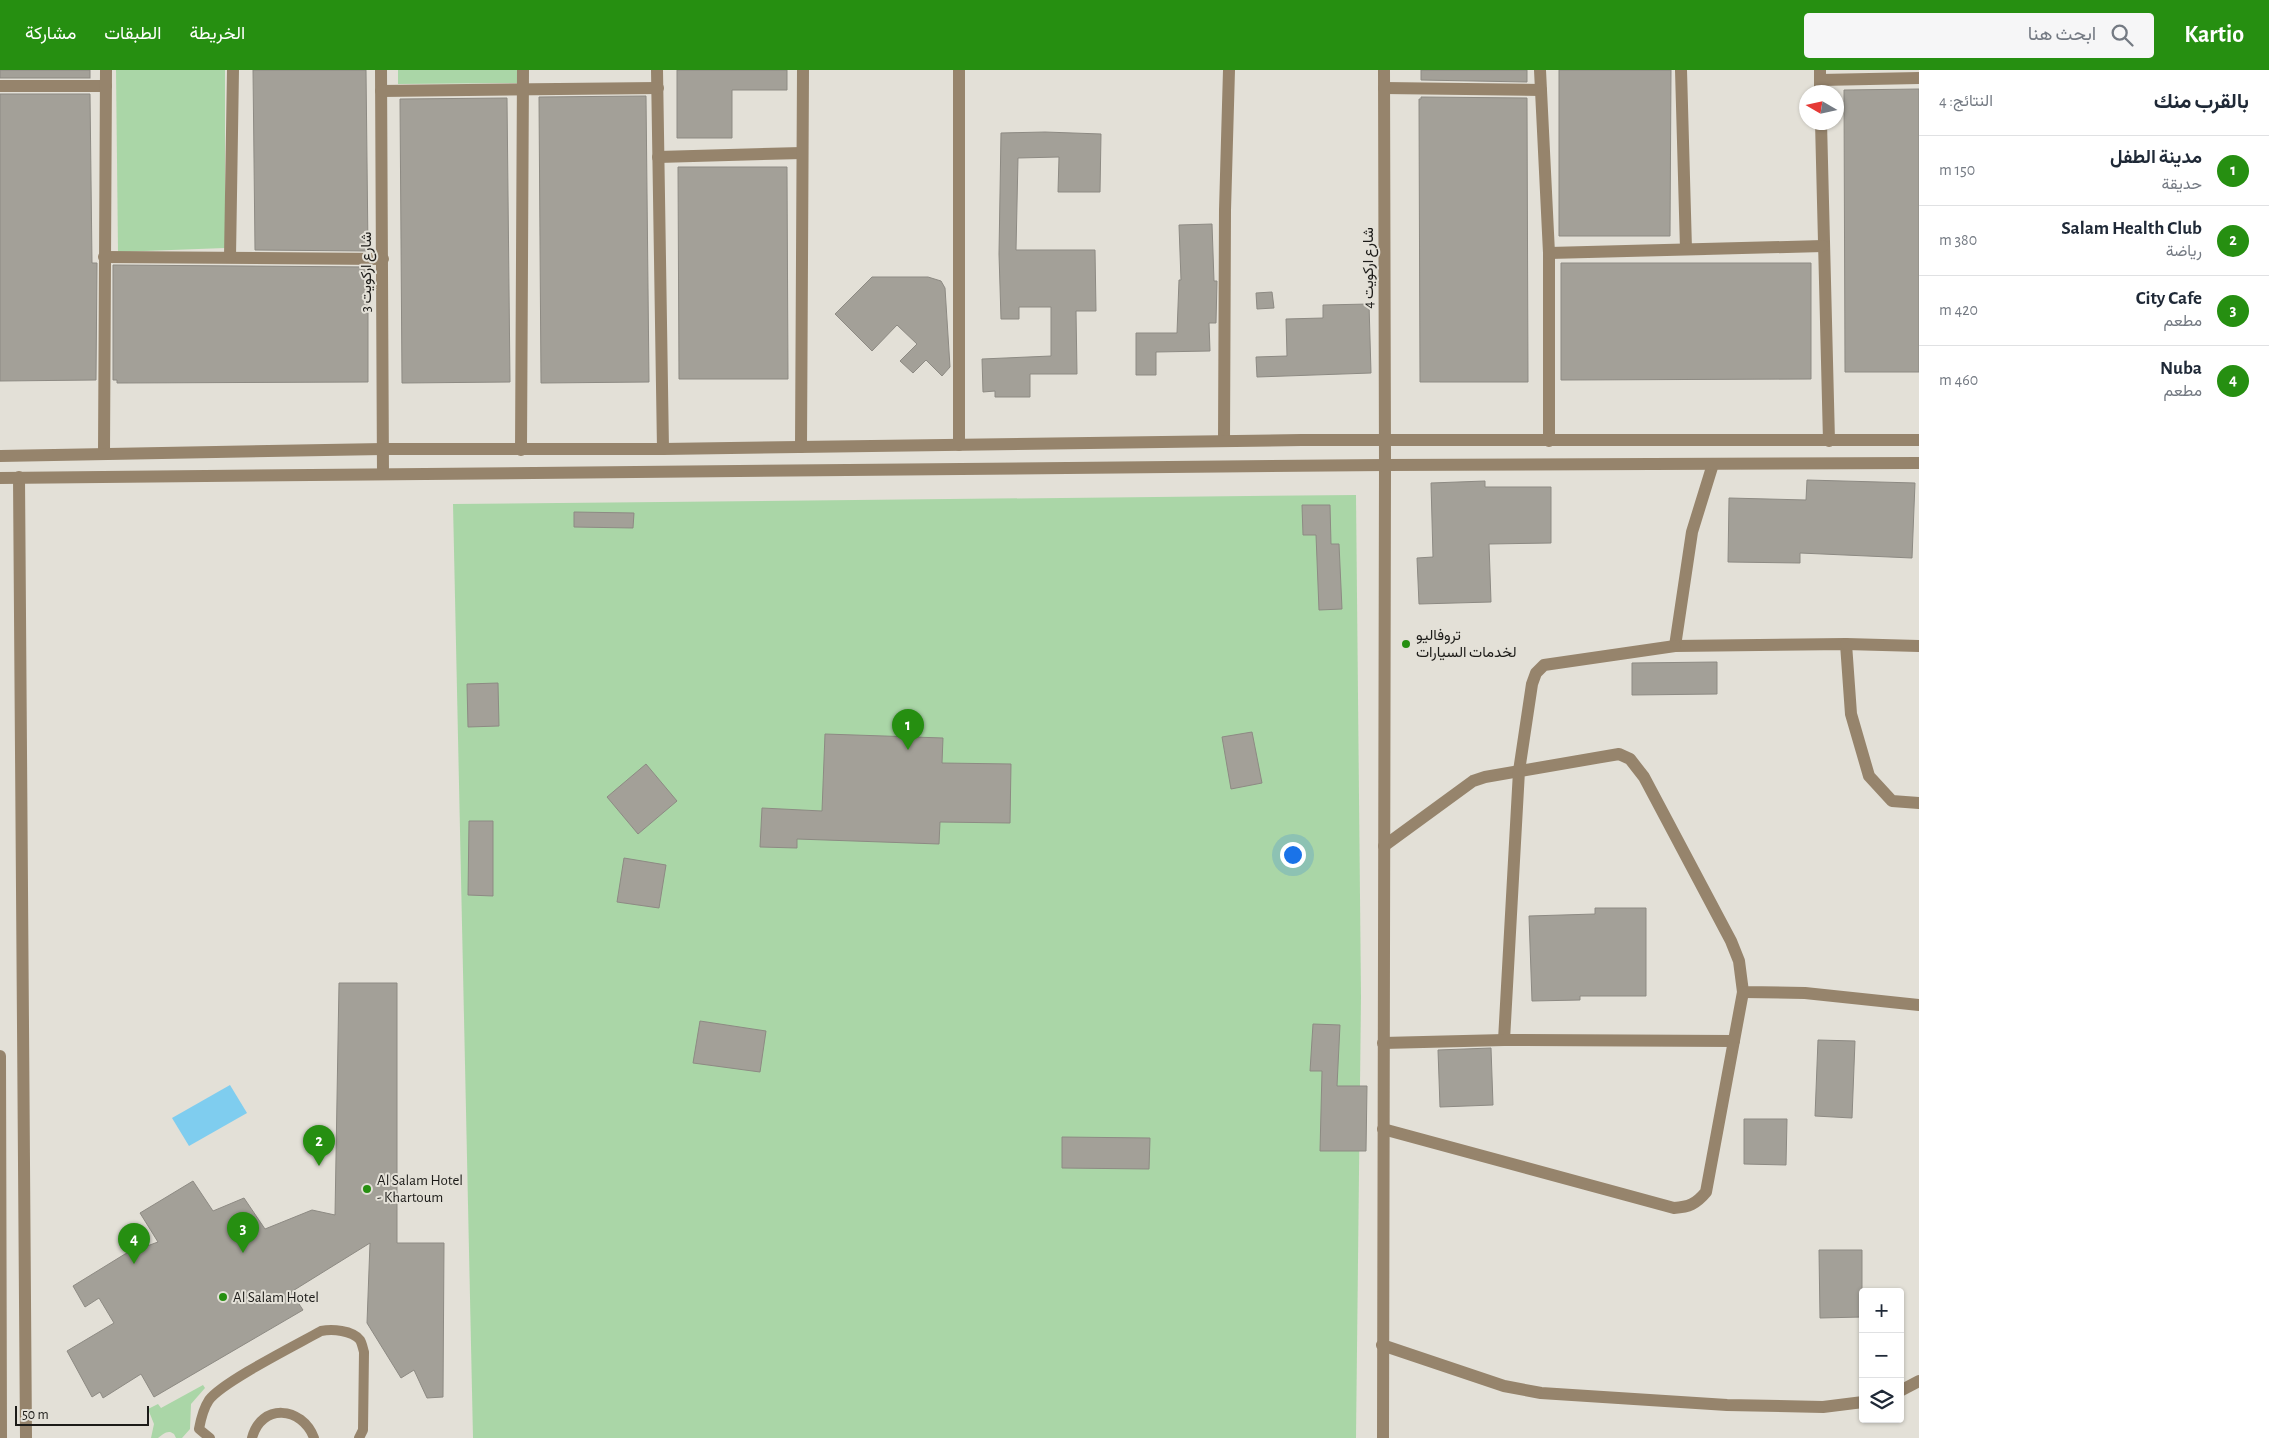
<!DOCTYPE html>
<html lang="ar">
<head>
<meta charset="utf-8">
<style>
	:root { --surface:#fff; --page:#f6f6f7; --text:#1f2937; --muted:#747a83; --line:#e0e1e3; --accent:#268f11 }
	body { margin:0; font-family:"Alegreya Sans",Vazirmatn,sans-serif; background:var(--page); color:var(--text); direction:rtl }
	.controls { position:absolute; right:15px; bottom:15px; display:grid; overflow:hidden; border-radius:5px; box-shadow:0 1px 4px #0004 }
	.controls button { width:45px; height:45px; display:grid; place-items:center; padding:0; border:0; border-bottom:1px solid var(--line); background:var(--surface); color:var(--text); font:25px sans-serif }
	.compass { position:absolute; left:1799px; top:15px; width:45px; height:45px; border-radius:50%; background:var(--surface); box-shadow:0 1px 4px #0004; rotate:279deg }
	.scale { position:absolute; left:15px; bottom:12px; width:134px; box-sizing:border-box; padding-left:5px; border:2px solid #1c1b18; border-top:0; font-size:14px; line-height:18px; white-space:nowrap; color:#1c1b18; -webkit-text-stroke:4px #e3e0d7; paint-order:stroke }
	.you { position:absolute; left:1292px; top:784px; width:18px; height:18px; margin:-12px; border:4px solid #fff; border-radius:50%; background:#1a73e8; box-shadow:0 0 0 8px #1a73e833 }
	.badge { display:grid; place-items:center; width:32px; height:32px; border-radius:50%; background:var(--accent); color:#fff; font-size:16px; font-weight:700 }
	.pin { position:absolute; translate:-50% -41px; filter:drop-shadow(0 1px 2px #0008) }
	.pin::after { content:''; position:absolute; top:26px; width:18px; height:15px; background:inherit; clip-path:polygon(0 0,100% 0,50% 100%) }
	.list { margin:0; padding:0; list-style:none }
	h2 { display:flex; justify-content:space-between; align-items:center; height:65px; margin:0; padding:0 20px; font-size:21px }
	h2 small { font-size:16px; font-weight:400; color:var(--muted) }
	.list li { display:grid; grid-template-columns:32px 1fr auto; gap:15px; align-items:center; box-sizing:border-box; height:70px; padding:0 20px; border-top:1px solid var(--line) }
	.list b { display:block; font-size:19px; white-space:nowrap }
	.list p { margin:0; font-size:16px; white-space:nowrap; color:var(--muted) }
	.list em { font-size:16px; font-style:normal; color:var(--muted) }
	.icon { flex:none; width:28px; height:28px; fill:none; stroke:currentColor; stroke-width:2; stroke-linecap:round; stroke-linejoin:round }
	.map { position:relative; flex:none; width:1919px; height:1368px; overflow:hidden; direction:ltr }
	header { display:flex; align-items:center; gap:30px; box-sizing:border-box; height:70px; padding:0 25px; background:var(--accent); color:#fff }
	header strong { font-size:24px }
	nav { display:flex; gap:28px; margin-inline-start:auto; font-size:18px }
	.search { width:350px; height:45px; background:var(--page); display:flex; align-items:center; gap:12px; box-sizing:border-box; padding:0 18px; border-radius:5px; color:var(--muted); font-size:19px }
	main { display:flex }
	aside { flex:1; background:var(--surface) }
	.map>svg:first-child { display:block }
</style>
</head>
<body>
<header>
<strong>Kartio</strong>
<div class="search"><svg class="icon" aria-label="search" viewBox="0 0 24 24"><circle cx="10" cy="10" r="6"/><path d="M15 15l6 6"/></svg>ابحث هنا</div>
<nav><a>الخريطة</a><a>الطبقات</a><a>مشاركة</a></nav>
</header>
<main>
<aside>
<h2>بالقرب منك<small>النتائج: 4</small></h2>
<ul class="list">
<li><span class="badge">1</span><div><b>مدينة الطفل</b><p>حديقة</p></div><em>150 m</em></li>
<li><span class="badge">2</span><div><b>Salam Health Club</b><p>رياضة</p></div><em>380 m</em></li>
<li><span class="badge">3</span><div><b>City Cafe</b><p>مطعم</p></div><em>420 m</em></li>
<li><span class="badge">4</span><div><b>Nuba</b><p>مطعم</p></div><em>460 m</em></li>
</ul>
</aside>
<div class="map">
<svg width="1919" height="1368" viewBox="0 0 1919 1368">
	<rect width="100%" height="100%" fill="#e3e0d7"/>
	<g fill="#aad6a7">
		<polygon points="116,0 225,0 225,178 118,182"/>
		<polygon points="398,0 518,0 518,13 398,14"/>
		<polygon points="1356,425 1361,927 1356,1368 473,1368 453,434"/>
		<path d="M 203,1315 L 205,1318 L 191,1334 L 190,1359 L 182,1368 L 176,1368 L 174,1364 C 168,1359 163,1364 158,1368 L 151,1368 L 154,1354 L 148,1339 L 158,1334 L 161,1338 Z"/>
	</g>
	<polygon fill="#7fcdef" points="230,1015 247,1043 189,1076 172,1048"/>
	<g fill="#a3a098" stroke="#8d8a83">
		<rect x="0" y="0" width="90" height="8"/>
		<polygon points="253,0 366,0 368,181 255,180"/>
		<polygon points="677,0 787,0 787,20 732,20 732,68 677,68"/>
		<polygon points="1421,0 1527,0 1527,12 1421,10"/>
		<polygon points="1559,0 1671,0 1670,166 1559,166"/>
		<polygon points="1919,19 1919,302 1845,302 1844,20"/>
		<polygon points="0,24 90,24 92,193 97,193 96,310 0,311"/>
		<polygon points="646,26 649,312 541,313 539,27"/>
		<polygon points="1421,27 1527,28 1528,312 1420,312 1419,29 1421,29"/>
		<polygon points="507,28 510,312 402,313 400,29"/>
		<polygon points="1045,62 1101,64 1100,122 1058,122 1059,87 1018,88 1016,180 1095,180 1096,241 1076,241 1077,304 1030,304 1030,327 995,327 995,321 983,322 982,289 1051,286 1051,237 1019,237 1019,249 1001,249 999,184 1001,63"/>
		<polygon points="678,97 787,97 788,309 679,309"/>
		<polygon points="1212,154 1214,211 1217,211 1216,253 1209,253 1210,281 1156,282 1156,305 1136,305 1136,263 1177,263 1179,210 1181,210 1179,155"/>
		<polygon points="1561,193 1811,193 1811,309 1561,310"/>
		<polygon points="113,195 368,197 368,312 117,313 117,310 113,310"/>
		<polygon points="872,207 928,207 941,211 945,218 950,297 942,306 926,290 913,303 900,291 917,274 897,255 872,281 835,244"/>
		<polygon points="1272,222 1274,238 1257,239 1256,223"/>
		<polygon points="1369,234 1371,303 1257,307 1256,287 1287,286 1286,249 1323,248 1323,235"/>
		<polygon points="1807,410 1915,413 1912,488 1800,483 1800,493 1728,492 1729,428 1806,430"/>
		<polygon points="1485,411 1485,417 1551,417 1551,473 1489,474 1491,532 1419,534 1417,488 1433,487 1431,413"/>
		<polygon points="1302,435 1330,435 1331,474 1339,474 1342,539 1319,540 1316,465 1303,465"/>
		<polygon points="574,442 634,443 633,458 574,457"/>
		<polygon points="1717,592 1717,624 1632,625 1632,593"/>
		<polygon points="498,613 499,656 468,657 467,614"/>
		<polygon points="1252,662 1262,713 1231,719 1222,667"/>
		<polygon points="825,664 943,668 942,693 1011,694 1010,753 940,752 939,774 797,769 797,778 760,777 762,738 822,741"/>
		<polygon points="646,694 677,731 638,764 607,727"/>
		<polygon points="469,751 493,751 493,826 468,825"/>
		<polygon points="624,788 666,795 659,838 617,832"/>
		<polygon points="1595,838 1646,838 1646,926 1580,926 1580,930 1532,931 1529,846 1595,844"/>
		<polygon points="339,913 397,913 397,1173 444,1173 443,1327 427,1328 414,1300 401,1308 367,1253 370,1173 291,1222 303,1240 154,1327 141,1304 103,1328 100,1322 92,1327 67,1281 114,1253 99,1228 85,1237 73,1216 125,1184 158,1172 140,1143 193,1111 213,1141 244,1128 265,1159 312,1140 335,1145"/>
		<polygon points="700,951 766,961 760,1002 693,993"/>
		<polygon points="1313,954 1340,955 1337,1016 1367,1016 1366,1081 1320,1081 1322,1001 1310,1001"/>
		<polygon points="1818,970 1855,971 1852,1048 1815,1046"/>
		<polygon points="1491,978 1493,1035 1440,1037 1438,980"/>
		<polygon points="1744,1049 1787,1049 1786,1095 1744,1094"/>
		<polygon points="1062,1067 1150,1068 1149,1099 1062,1098"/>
		<polygon points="1819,1180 1862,1180 1862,1247 1820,1248"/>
	</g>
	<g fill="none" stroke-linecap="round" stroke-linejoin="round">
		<g stroke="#96846c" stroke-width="10">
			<path d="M 210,1368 L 199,1359 C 201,1348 203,1339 209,1330 C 222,1312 298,1274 321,1261 C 332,1259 352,1260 360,1270 C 362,1273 363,1279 364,1282 L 363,1360 L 359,1368"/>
			<path d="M 252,1368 C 261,1333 302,1336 314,1368"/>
		</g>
		<g stroke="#96846c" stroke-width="12">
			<polyline points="381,0 383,404"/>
			<polyline points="657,0 663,379"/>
			<polyline points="1540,0 1549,183 1549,371"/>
			<polyline points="1681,0 1686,179"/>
			<polyline points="1820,0 1820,22"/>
			<polyline points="1820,10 1919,8"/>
			<polyline points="0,16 106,16"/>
			<polyline points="1384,18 1541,20"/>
			<polyline points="381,21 658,18"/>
			<polyline points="1821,52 1829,371"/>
			<polyline points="658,87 802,83"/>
			<polyline points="1549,183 1823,176"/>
			<polyline points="104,187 383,189"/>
			<polyline points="230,187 233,0"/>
			<polyline points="1224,371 1225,140 1229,0"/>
			<polyline points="959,375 959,0"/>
			<polyline points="801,377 803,0"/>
			<polyline points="521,380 523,0"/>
			<polyline points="104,383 106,0"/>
			<polyline points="1713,394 1692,462 1675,576 1846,574 1851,644 1869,706 1892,731 1919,733"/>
			<polyline points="1846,574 1919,576"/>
			<polyline points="1384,776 1473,711 1485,707 1619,684 1630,689 1644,707 1731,871 1739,891 1743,922 1805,923 1919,935"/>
			<polyline points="1504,970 1519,701 1532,614 1536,603 1544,595 1675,576"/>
			<polyline points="1383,973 1504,970 1734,971"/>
			<path d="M 1383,1059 L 1674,1138 C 1689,1137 1696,1134 1706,1122 L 1743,922"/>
			<polyline points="1382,1275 1504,1316 1541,1323 1727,1335 1823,1337 1863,1332"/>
			<polyline points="1900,1321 1919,1311"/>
			<polyline points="1383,1368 1385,395 1384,0"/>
		</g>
		<g stroke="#96846c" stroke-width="12">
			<polyline points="0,386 383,379 663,379 1302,370 1919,370"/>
			<polyline points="19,407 26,1368"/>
			<polyline points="0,408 1385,395 1919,393"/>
			<polyline points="0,986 1,1368"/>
		</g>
	</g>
	<g fill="#268f11" stroke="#e3e0d7" stroke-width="2">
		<circle cx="1406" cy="574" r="5"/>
		<circle cx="367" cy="1119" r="5"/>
		<circle cx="223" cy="1227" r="5"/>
	</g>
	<g text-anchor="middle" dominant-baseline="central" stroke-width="4" stroke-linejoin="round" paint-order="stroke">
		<g font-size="15" fill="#1c1b18" stroke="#e3e0d7">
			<text transform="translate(1368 198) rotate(-90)">شارع اركويت 4</text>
			<text transform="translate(366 202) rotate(-90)">شارع اركويت 3</text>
		</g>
		<g font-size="15" fill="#1c1b18" stroke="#e3e0d7" text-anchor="start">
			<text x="1416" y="565">تروفاليو<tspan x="1416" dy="17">لخدمات السيارات</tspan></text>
			<text x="377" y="1110">Al Salam Hotel<tspan x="377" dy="17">- Khartoum</tspan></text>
			<text x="233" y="1227">Al Salam Hotel</text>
		</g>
	</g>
</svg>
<div class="controls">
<button>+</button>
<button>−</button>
<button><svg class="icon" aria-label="layers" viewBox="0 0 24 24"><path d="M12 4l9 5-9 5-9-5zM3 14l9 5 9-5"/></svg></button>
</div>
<svg class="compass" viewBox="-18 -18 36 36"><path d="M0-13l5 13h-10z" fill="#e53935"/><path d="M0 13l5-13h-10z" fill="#747a83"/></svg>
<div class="scale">50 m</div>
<div class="you"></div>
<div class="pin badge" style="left:908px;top:680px">1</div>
<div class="pin badge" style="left:319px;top:1096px">2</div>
<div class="pin badge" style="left:243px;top:1183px">3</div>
<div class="pin badge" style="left:134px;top:1194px">4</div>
</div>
</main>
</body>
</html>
